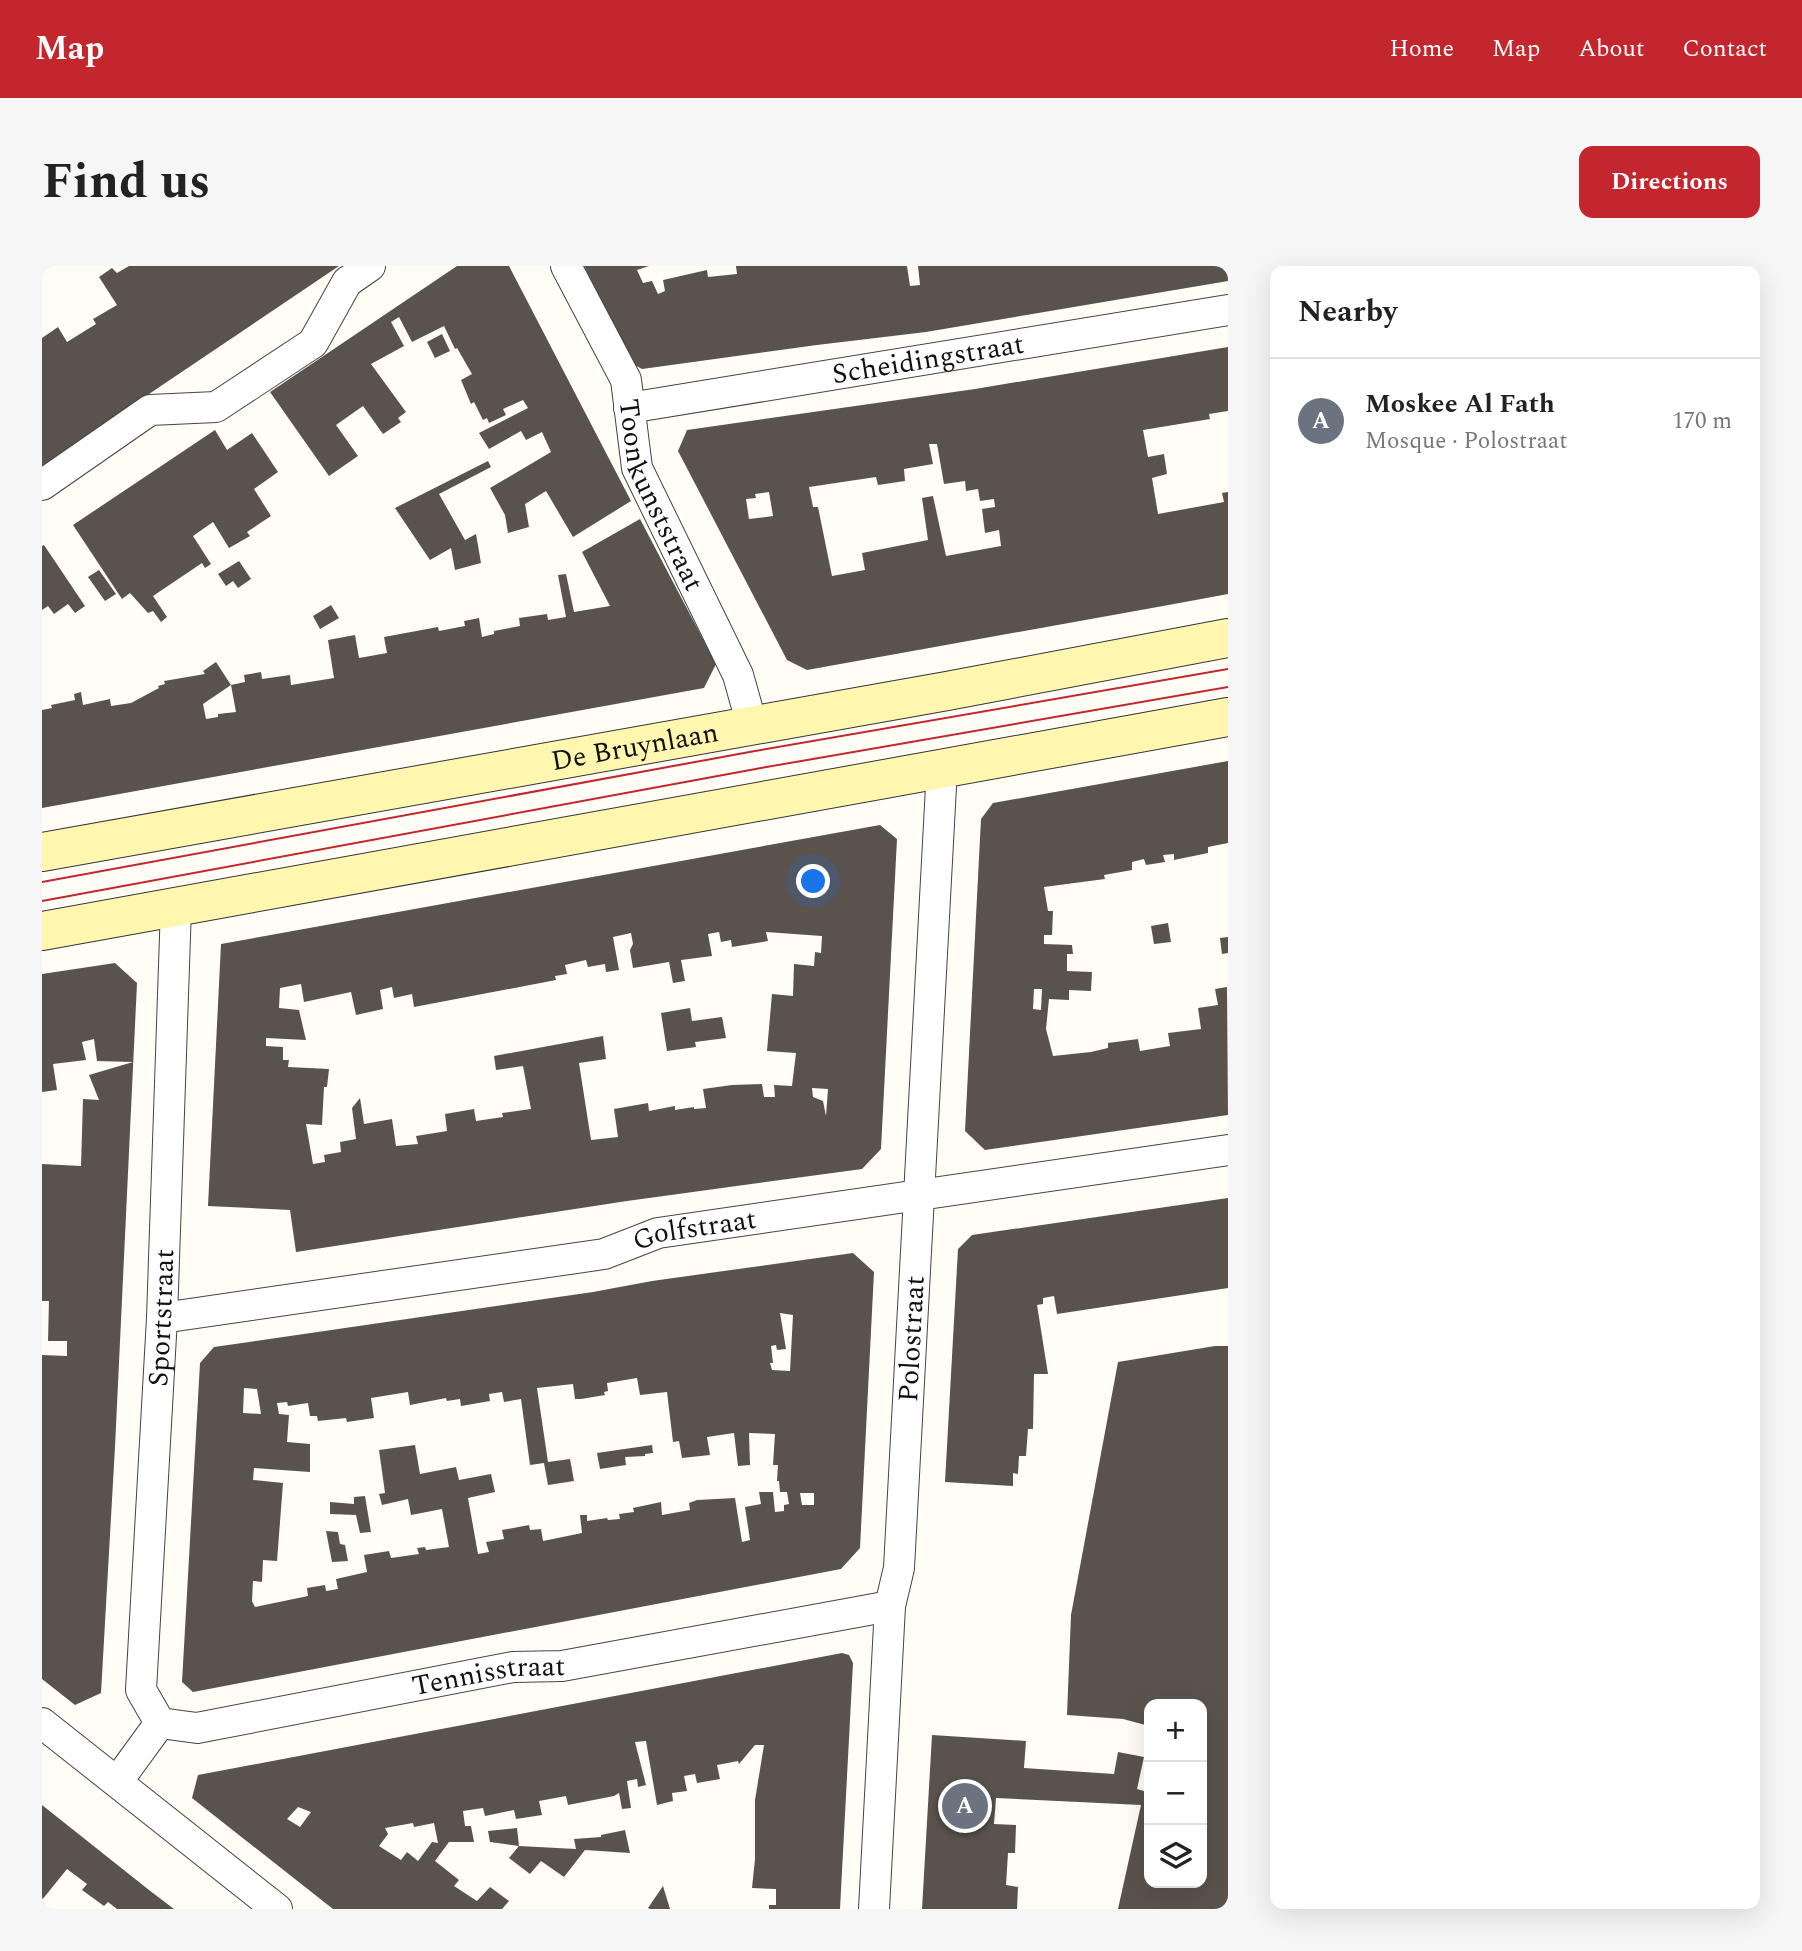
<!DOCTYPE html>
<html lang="en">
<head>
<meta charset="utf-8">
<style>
	:root { --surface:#fff; --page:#f6f6f6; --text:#222; --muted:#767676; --line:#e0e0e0; --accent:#c4262e }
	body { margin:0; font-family:Spectral,serif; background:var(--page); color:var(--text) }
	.controls { position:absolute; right:21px; bottom:21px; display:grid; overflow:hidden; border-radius:14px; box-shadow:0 7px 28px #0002 }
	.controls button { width:63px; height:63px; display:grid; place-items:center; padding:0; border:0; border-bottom:2px solid var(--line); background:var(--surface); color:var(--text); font:35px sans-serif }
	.you { position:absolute; left:772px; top:616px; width:24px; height:24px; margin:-18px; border:5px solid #fff; border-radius:50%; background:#1a73e8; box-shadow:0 0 0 10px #1a73e833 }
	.badge { display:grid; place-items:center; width:46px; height:46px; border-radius:50%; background:var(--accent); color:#fff; font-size:23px; font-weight:700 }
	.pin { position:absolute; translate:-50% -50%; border:4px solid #fff; box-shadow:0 2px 7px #0006 }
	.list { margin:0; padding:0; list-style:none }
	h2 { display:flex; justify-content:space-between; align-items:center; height:91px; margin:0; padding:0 28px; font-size:30px }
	h2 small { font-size:23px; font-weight:400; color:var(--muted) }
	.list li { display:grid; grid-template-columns:46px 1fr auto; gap:21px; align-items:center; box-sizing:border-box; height:126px; padding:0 28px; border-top:2px solid var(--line) }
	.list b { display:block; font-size:26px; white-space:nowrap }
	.list p { margin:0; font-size:23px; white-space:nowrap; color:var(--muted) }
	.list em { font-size:23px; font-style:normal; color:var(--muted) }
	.icon { flex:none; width:38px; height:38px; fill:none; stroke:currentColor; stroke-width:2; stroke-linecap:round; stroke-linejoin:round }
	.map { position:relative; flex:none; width:1186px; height:1643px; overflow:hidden; border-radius:14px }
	header { display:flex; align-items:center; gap:42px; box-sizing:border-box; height:98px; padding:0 35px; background:var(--accent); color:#fff }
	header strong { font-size:33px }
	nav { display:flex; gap:38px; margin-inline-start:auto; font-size:24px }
	.intro { display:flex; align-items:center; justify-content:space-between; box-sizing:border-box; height:168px; padding:0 42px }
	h1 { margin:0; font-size:49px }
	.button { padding:18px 32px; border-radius:14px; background:var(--accent); color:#fff; font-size:24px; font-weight:700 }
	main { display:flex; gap:42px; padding:0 42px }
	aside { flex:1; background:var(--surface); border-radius:14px; box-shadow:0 7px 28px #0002 }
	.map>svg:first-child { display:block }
</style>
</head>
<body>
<header>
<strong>Map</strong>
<nav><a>Home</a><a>Map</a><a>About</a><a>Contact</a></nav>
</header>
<div class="intro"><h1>Find us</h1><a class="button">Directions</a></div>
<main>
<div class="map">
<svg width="1186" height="1643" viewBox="0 0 1186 1643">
	<rect width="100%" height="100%" fill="#fffdf5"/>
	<g fill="#5a524d" fill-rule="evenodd">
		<polygon points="87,0 297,0 0,200 0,72 16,61 25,76 54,58 51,53 75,39 57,11 70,2 75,7"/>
		<polygon points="415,0 467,0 589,235 531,271 504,225 483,238 487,261 466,267 463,249 448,222 509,186 500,166 484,174 479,165 447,183 437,167 486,142 481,134 461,143 464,149 447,157 445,152 441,154 432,136 429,138 419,114 430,108 415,82 413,83 402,60 370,76 357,51 349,56 362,80 329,98 364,146 356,152 359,156 341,168 321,140 294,159 316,190 287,210 228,126"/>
		<polygon points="542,0 607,0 595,4 601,17 610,15 616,28 623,25 621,14 665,4 666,11 695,8 694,0 865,0 868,20 878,19 876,0 1186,0 1186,15 884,66 775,79 600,103 591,98"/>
		<polygon points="400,68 408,85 393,92 385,76"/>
		<path d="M 1186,81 L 1186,145 L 1167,148 L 1168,153 L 1101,164 L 1106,191 L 1122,188 L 1125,208 L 1110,212 L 1116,248 L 1182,236 L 1180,227 L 1186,226 L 1186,328 L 1132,338 L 765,404 L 745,394 L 636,185 L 645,164 L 933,123 ZM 887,178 L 895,178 L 902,218 L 923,215 L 924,225 L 936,223 L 938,235 L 952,233 L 953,241 L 940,243 L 943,267 L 957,264 L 959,280 L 904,290 L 891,230 L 880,232 L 886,274 L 820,287 L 823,304 L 790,310 L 776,241 L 771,241 L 767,221 L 834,211 L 836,219 L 863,215 L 862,203 L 891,198 ZM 727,226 L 731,250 L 707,253 L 704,233 L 714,232 L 713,228 Z"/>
		<polygon points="173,164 185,184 210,167 236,206 212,223 229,250 205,266 208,270 187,282 171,256 151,270 169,298 163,302 160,297 111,330 125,351 119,356 111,345 106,347 88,327 80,333 31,259"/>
		<polygon points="446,195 449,201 397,228 423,274 434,268 439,297 413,304 409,282 388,294 353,242"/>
		<path d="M 598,253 L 674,398 L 662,422 L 0,542 L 0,444 L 10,442 L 9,439 L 33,434 L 32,428 L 39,426 L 41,439 L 68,433 L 69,440 L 89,437 L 117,422 L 116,420 L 123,418 L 122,415 L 163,408 L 161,405 L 174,396 L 189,419 L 203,416 L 202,409 L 219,406 L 220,413 L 248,409 L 249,419 L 292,412 L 286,374 L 313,369 L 317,392 L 345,387 L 342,371 L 396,361 L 397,365 L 423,360 L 422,355 L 437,352 L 440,371 L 452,368 L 452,365 L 478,360 L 477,352 L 505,348 L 506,354 L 524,351 L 516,309 L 524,308 L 532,346 L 568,340 L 540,286 ZM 189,419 L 194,446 L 176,448 L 176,451 L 164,453 L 161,438 Z"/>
		<polygon points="2,279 43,340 33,347 26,338 12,348 6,340 0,344 0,280"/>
		<polygon points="197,295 209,313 196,322 191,315 184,320 176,308"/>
		<polygon points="57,304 74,328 63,335 46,311"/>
		<polygon points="289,339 297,352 278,363 271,350"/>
		<path d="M 1186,495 L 1186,577 L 1166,581 L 1166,587 L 1132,594 L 1132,588 L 1121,589 L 1123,596 L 1104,599 L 1102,593 L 1090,596 L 1090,604 L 1062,609 L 1063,613 L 1002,621 L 1006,645 L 1011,645 L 1010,669 L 1002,669 L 1002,678 L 1030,679 L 1031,688 L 1025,688 L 1025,705 L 1050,706 L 1049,725 L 1027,724 L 1027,734 L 1007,733 L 1004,763 L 1011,790 L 1049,786 L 1066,782 L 1066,777 L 1096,773 L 1098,785 L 1128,780 L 1126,767 L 1159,763 L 1156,742 L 1176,739 L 1173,723 L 1185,721 L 1186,849 L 943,884 L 923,865 L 939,553 L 951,537 ZM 992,723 L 1000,723 L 999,744 L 991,743 Z"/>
		<path d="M 838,559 L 855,573 L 839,883 L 820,903 L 585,935 L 254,986 L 248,944 L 166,940 L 179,678 ZM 677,666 L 679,676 L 689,674 L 690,681 L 726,675 L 724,666 L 780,670 L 779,687 L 773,686 L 772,700 L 752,698 L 751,730 L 730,728 L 725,785 L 754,787 L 750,820 L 732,819 L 733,831 L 722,831 L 720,818 L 690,819 L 661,823 L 664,842 L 652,843 L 652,841 L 633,844 L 633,840 L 607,845 L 606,837 L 572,843 L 576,871 L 549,874 L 537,797 L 564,793 L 561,770 L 452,790 L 454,804 L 481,800 L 489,843 L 460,847 L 461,851 L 434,855 L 432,843 L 403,848 L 405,865 L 374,870 L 376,878 L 354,880 L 350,853 L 322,858 L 318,832 L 310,842 L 314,873 L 298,876 L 299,886 L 282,889 L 283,896 L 271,898 L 264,858 L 280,859 L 282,821 L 285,821 L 287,803 L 246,801 L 247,794 L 241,794 L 241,781 L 224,780 L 224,772 L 264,774 L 257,744 L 237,742 L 238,722 L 259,718 L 262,736 L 309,726 L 314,749 L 341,743 L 338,724 L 350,721 L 352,732 L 370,728 L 372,741 L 514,714 L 513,710 L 525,708 L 523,699 L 544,694 L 546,701 L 563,698 L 564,706 L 577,704 L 571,671 L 589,667 L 591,678 L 588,684 L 591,702 L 627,696 L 631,717 L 643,715 L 639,694 L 670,690 L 666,668 ZM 770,822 L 786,823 L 784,850 L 781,835 L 771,831 Z"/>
		<polygon points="1126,657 1129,676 1112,678 1109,660"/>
		<polygon points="1186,671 1186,687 1180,688 1178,672"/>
		<polygon points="73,697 95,717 73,1181 59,1427 33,1439 0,1413 0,1089 25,1090 25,1075 6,1075 7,1035 0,1035 0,898 39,900 41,833 57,834 47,809 91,796 55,795 52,773 40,776 44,794 11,798 15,824 0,826 0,708"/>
		<polygon points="648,742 650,755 680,751 684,772 653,776 654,781 625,785 619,747"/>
		<polygon points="1186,932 1186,1022 1015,1048 1012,1030 1001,1032 1001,1038 995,1039 1006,1108 992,1108 991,1163 986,1163 984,1190 977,1190 976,1208 971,1207 971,1220 903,1216 916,983 930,969"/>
		<path d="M 811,987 L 832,1006 L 818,1282 L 799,1303 L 151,1426 L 140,1416 L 158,1097 L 172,1081 L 551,1026 L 610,1015 ZM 738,1047 L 751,1049 L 748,1105 L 730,1104 L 728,1097 L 731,1097 L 729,1080 L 734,1079 L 735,1084 L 744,1083 ZM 595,1112 L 598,1129 L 625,1126 L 631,1176 L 637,1175 L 640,1192 L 668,1189 L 665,1171 L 692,1167 L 696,1200 L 708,1199 L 707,1167 L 733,1168 L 731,1199 L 736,1199 L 735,1215 L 737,1215 L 738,1226 L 745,1226 L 747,1238 L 742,1239 L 742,1245 L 733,1246 L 731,1226 L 717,1226 L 719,1238 L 703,1241 L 708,1274 L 700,1276 L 693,1232 L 655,1234 L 647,1237 L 648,1244 L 620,1249 L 619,1236 L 591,1242 L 592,1246 L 577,1248 L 578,1253 L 566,1254 L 565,1252 L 545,1255 L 545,1249 L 538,1249 L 540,1267 L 501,1275 L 499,1263 L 488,1264 L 487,1259 L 460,1264 L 462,1273 L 444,1276 L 447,1286 L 436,1288 L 426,1232 L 453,1226 L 449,1208 L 417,1214 L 414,1201 L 378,1208 L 373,1179 L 337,1184 L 343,1227 L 337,1228 L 340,1239 L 366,1233 L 369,1249 L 400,1243 L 407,1281 L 384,1284 L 383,1281 L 375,1282 L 377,1288 L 349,1292 L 347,1285 L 322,1289 L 325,1306 L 294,1313 L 296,1323 L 284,1325 L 283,1319 L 265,1322 L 266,1330 L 213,1341 L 210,1335 L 211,1315 L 220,1316 L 221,1294 L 235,1295 L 241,1217 L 211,1214 L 212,1202 L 268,1206 L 268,1178 L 245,1176 L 247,1149 L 237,1148 L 235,1137 L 245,1136 L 246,1140 L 266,1137 L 268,1150 L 275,1150 L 276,1155 L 304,1152 L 305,1156 L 332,1152 L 329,1132 L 366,1126 L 368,1139 L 404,1132 L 405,1135 L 418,1133 L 419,1140 L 448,1135 L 447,1128 L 460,1126 L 462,1136 L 479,1133 L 488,1199 L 502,1197 L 506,1219 L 532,1215 L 528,1193 L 506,1196 L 495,1122 L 531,1118 L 533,1133 L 539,1133 L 563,1129 L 562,1126 L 566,1125 L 565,1117 ZM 202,1122 L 215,1123 L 219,1148 L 201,1147 ZM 758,1227 L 772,1227 L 772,1239 L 760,1239 Z"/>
		<polygon points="1173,1080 1186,1080 1186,1643 1076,1643 1099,1539 954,1532 952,1558 974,1559 973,1587 966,1587 964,1619 976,1621 975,1643 880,1643 890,1469 984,1475 982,1502 1072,1508 1076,1486 1102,1491 1095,1523 1102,1525 1107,1509 1107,1617 1160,1617 1160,1438 1107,1438 1107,1460 1081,1453 1025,1449 1029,1349 1076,1096"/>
		<polygon points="610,1179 611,1187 603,1188 603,1190 583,1191 584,1199 558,1203 555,1187"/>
		<polygon points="323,1230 329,1266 318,1267 314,1249 288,1248 288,1236 312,1238 312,1231"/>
		<polygon points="284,1265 296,1266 298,1278 303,1279 306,1295 290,1296"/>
		<path d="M 800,1387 L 807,1389 L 811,1397 L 798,1643 L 727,1643 L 727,1639 L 734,1639 L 734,1623 L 710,1622 L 713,1593 L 713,1534 L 722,1479 L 713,1479 L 697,1498 L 696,1495 L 675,1499 L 678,1513 L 655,1517 L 653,1508 L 642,1510 L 645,1525 L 630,1527 L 631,1535 L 615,1539 L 604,1475 L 593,1476 L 604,1519 L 596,1521 L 595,1513 L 585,1515 L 589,1542 L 580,1543 L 577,1527 L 572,1530 L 526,1539 L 524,1530 L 497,1535 L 500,1549 L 474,1553 L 472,1544 L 443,1550 L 441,1542 L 421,1545 L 423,1560 L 429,1560 L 432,1576 L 407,1576 L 393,1595 L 417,1614 L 412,1620 L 435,1635 L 448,1621 L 467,1635 L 460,1643 L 291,1643 L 150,1532 L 156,1509 ZM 256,1541 L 269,1546 L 258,1561 L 245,1553 ZM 371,1557 L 372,1561 L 392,1557 L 396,1577 L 390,1576 L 376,1595 L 365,1586 L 359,1594 L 337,1580 L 346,1568 L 343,1562 Z"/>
		<polygon points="0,1539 107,1624 132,1643 75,1643 66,1636 62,1640 40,1624 45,1618 25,1603 0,1634"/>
		<polygon points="475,1562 477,1580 448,1576 446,1565"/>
		<polygon points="583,1564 588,1587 543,1584 522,1611 499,1595 488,1608 467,1592 477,1580 534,1583 532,1573 559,1571 559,1569"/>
		<polygon points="621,1620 628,1643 608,1643 606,1642"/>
	</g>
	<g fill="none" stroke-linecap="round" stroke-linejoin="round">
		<g stroke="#444" stroke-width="32">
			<g id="street">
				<path id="s1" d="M 524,0 L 584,114 L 595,202 L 696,409 L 710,459"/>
				<path id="s2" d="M 587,142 L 1186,44"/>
				<polyline points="0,219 108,144 174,141 271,77 305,16 328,0"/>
				<path id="s3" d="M 120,1052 L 562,988 L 616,967 L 1186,884"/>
				<polyline points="0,1457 235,1643"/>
				<path id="s4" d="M 118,1457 L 99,1424 L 120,1052 L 134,641"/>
				<path id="s5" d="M 118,1457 L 155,1462 L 471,1401 L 520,1400 L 848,1340"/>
				<polyline points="75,1516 118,1457"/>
				<path id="s6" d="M 832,1643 L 848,1340 L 857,1302 L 900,502"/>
			</g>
		</g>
		<g stroke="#333" stroke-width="40">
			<g id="secondary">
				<path id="s7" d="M 0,586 L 905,425 L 1186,372"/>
				<polyline points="0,665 1186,451"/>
			</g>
		</g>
		<use href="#street" stroke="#fff" stroke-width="30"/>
		<use href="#secondary" stroke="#fff6b0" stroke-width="38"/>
		<g stroke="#c4262e" stroke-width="2">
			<polyline points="0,616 713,485 1186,403"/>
			<polyline points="0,635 719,502 1186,421"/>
		</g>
	</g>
	<g text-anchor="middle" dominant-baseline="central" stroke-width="7" stroke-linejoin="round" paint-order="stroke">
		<g font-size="28" fill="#111" stroke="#fff">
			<text stroke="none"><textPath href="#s2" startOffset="303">Scheidingstraat</textPath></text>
			<text stroke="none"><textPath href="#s1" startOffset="250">Toonkunststraat</textPath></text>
			<text stroke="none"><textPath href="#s7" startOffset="602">De Bruynlaan</textPath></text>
			<text stroke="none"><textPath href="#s3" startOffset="541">Golfstraat</textPath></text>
			<text stroke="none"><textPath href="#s4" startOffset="411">Sportstraat</textPath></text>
			<text stroke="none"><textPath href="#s6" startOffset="572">Polostraat</textPath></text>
			<text stroke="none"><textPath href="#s5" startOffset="334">Tennisstraat</textPath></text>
		</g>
	</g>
</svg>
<div class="controls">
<button>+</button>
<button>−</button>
<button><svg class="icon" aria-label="layers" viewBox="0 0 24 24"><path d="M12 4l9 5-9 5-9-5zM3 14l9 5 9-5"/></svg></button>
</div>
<div class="you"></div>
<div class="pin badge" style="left:923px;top:1540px;background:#6b7280">A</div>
</div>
<aside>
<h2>Nearby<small></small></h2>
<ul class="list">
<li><span class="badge" style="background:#6b7280">A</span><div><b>Moskee Al Fath</b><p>Mosque · Polostraat</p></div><em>170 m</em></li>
</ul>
</aside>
</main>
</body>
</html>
